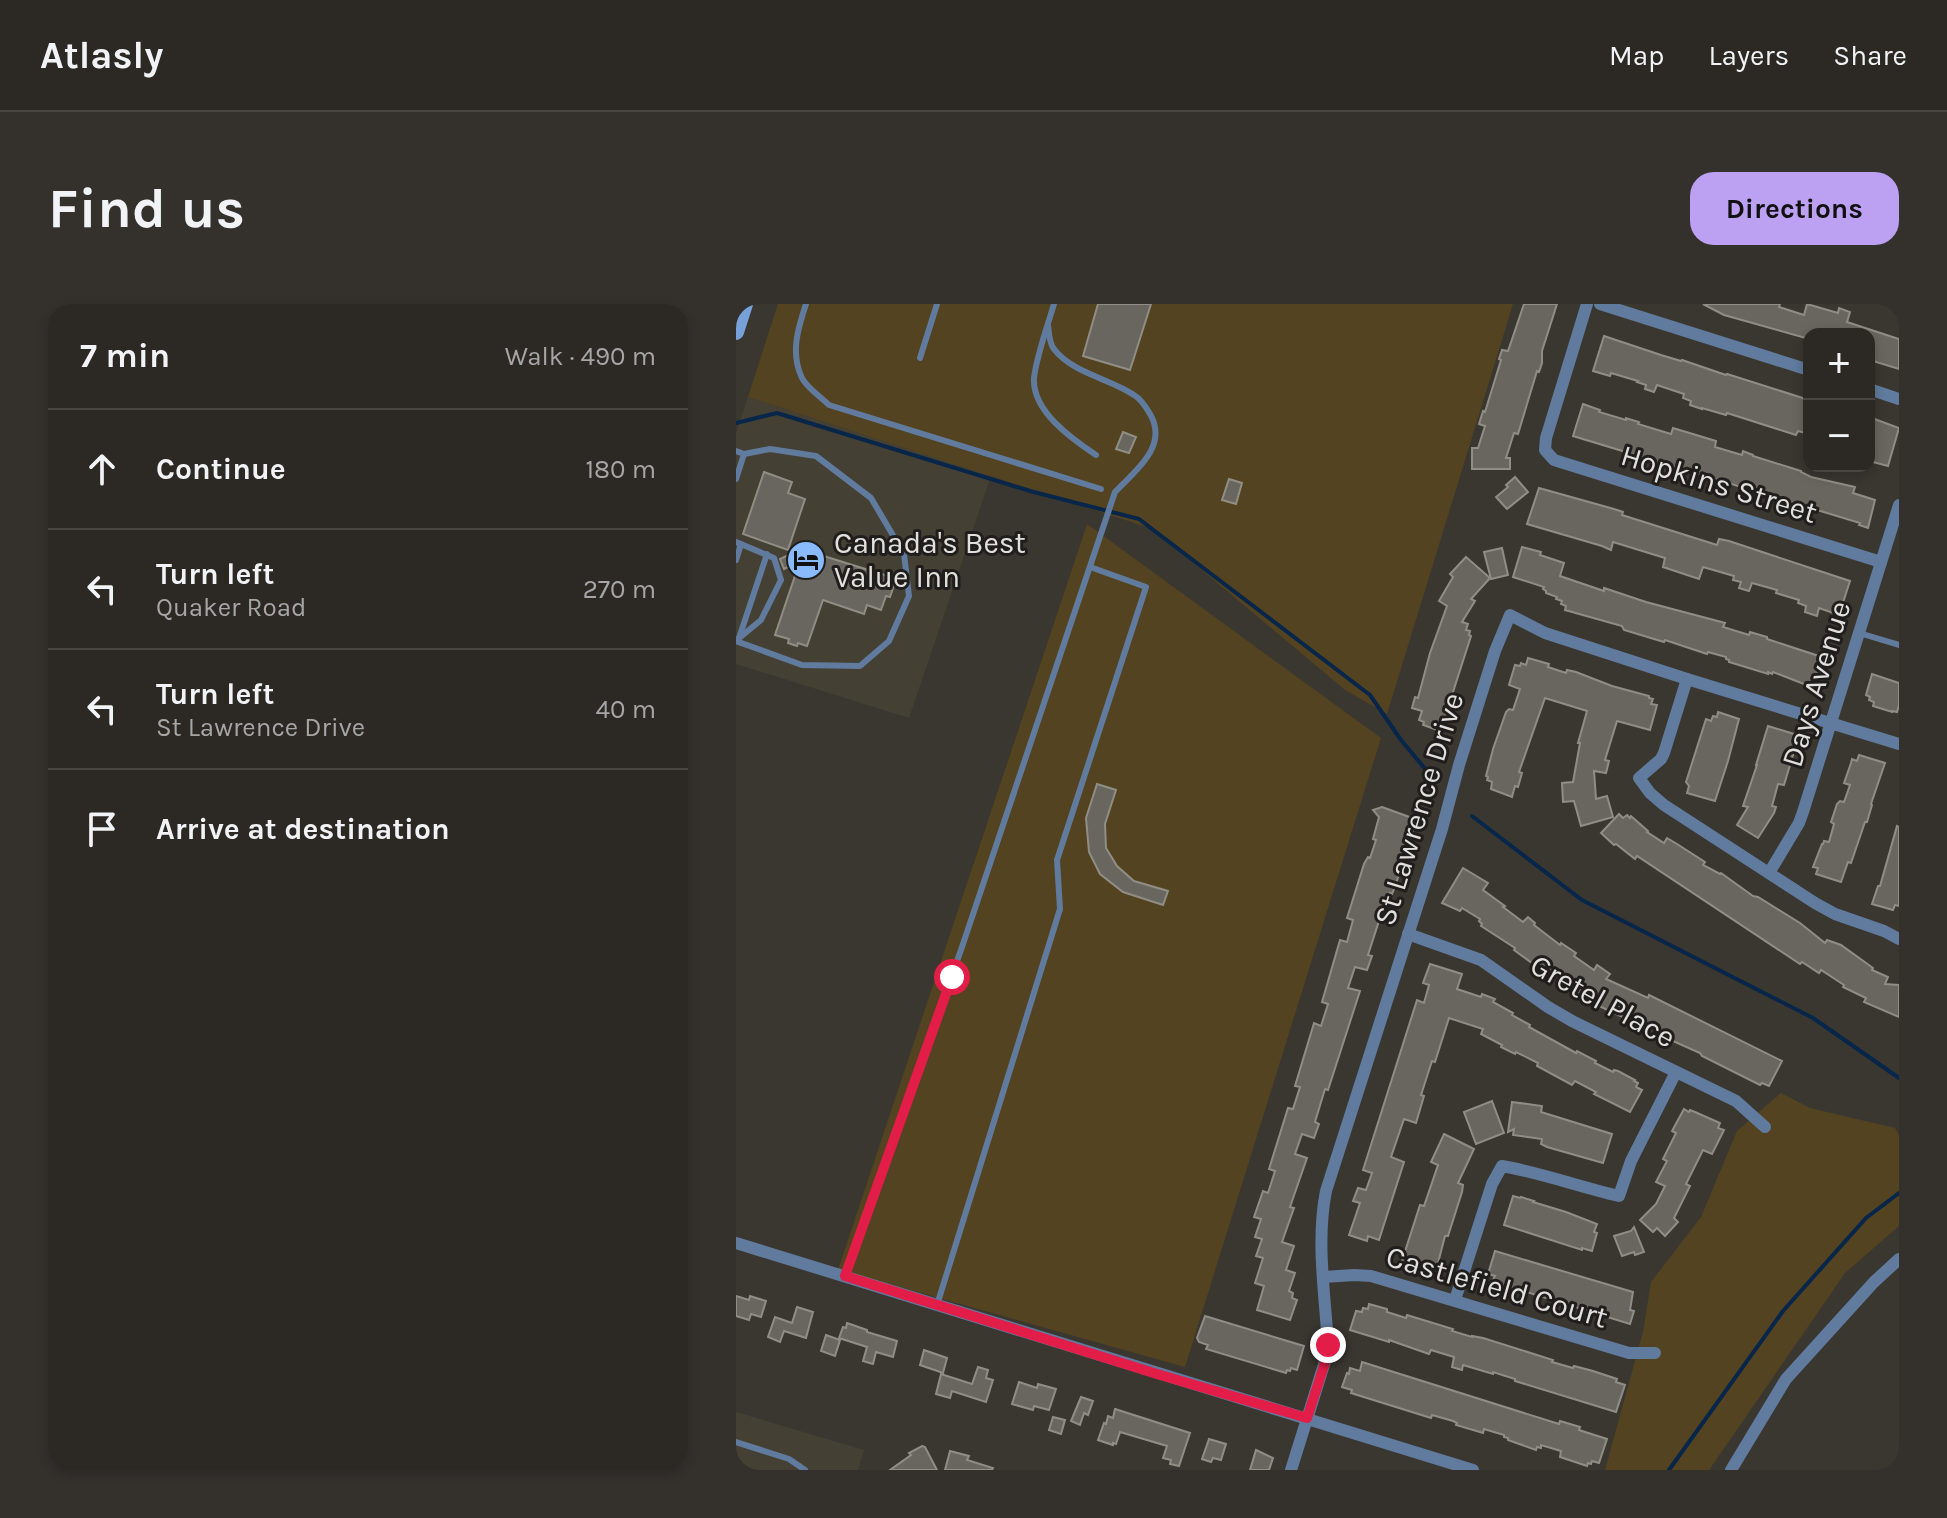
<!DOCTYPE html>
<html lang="en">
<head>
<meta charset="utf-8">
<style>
	:root { --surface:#2c2925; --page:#34312d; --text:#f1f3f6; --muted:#a6a6a7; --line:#484542; --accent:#bca0f2 }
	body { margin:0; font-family:Karla,sans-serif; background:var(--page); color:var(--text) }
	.controls { position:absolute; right:24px; top:24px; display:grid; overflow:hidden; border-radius:16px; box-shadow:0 4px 12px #0003 }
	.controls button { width:72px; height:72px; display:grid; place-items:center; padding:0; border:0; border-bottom:2px solid var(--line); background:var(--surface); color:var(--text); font:40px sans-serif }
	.stop { position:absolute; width:24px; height:24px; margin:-18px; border:6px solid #e11d48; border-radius:50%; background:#fff }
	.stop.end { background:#e11d48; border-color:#fff; box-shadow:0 2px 8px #0008 }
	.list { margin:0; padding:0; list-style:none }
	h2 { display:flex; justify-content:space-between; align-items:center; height:104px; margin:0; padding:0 32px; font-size:34px }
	h2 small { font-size:26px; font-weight:400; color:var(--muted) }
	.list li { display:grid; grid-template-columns:52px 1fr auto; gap:24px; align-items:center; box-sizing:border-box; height:120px; padding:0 32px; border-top:2px solid var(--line) }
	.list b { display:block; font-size:30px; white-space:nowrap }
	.list p { margin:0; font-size:26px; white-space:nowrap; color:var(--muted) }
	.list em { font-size:26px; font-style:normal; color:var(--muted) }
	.icon { flex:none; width:44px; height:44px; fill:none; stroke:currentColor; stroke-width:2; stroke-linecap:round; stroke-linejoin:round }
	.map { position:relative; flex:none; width:1163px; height:1166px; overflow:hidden; border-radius:24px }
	header { display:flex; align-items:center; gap:48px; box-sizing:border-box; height:112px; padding:0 40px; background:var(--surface); border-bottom:2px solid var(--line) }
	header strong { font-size:38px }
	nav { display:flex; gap:44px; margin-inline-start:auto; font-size:28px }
	.intro { display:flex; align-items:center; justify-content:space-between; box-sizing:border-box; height:192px; padding:0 48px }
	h1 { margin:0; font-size:56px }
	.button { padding:20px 36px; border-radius:24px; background:var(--accent); color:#111; font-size:28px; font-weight:700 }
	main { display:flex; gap:48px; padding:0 48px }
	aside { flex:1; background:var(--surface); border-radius:24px; box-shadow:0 4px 12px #0003 }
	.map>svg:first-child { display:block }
</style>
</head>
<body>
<header>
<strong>Atlasly</strong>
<nav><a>Map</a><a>Layers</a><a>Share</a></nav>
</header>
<div class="intro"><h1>Find us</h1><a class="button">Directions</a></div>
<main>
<aside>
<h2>7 min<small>Walk · 490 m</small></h2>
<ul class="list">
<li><svg class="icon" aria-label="ahead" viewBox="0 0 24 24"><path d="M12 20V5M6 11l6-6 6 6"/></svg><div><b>Continue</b></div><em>180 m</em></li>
<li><svg class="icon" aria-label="left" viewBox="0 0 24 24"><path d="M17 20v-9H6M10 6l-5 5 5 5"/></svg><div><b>Turn left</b><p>Quaker Road</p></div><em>270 m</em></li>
<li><svg class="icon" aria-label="left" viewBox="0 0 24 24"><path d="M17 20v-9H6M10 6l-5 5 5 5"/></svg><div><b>Turn left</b><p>St Lawrence Drive</p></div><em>40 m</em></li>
<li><svg class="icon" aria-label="arrive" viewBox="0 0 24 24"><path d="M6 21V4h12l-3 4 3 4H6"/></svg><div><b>Arrive at destination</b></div></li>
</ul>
</aside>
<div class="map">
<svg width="1163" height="1166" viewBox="0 0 1163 1166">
	<rect width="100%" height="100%" fill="#3a3731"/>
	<g fill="#454034">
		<polygon points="12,93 255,172 173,414 0,360 0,129"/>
		<polygon points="0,1108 128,1146 122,1166 0,1166"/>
	</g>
	<g fill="#534320">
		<polygon points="42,0 777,0 651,410 609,386 417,225 12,93"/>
		<polygon points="351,220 645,434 449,1063 102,966"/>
		<polygon points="1045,789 1074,804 1159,824 1163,831 1163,922 1109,969 973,1166 869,1166 907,1028 915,978 965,913 1001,827"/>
	</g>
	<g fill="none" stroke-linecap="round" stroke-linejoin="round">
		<g stroke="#07264a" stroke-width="4">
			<polyline points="0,119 41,109 294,187 403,215 634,391 665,436 695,472"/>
			<polyline points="736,512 846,596 1077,714 1163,774"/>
			<polyline points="933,1166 1047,1007 1130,914 1163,889"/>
		</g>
	</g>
	<g fill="#69665f" stroke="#908d85" stroke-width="2">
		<polygon points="362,0 415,0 394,66 347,52"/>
		<polygon points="788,0 821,0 806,47 806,59 803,68 801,67 782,130 778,129 770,154 774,154 774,165 736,165 736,144 742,144 749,122 743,120 747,107 749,108 765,56 763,55 766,46 772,47"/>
		<polygon points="967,0 1044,0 1043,3 1068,11 1071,0 1102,9 1103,4 1114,8 1111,18 1163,35 1163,65 1137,57 1137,55 1133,54 1133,30 1073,30 1073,35 988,11"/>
		<polygon points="868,32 925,51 945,57 946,56 990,71 991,70 1073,96 1073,130 1062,127 1060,131 991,109 990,111 966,104 966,105 954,101 955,97 947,94 948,90 921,81 918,88 909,85 910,81 901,78 902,77 875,69 874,72 857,67"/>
		<polygon points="847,100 864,106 863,108 890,116 890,114 903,118 902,120 935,130 937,124 980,137 979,143 1006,151 1007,147 1017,151 1017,152 1065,167 1065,168 1075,173 1119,183 1117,189 1139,196 1132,224 1123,221 1124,219 837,132"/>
		<polygon points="1133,113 1163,124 1152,162 1133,157"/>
		<polygon points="387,128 400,133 393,149 380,145"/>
		<polygon points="28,168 56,178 52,189 69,195 52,246 7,230"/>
		<polygon points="779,173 792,188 771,205 760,193 772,183 770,181"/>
		<polygon points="493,175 506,179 500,200 486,196"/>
		<polygon points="803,184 878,205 887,208 886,211 981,241 983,235 993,237 1114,277 1103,311 1083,304 1081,312 1069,308 1070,302 1062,299 1063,296 1040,289 1041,286 1016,279 1013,287 1003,284 1005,278 997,276 998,272 967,263 963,275 927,263 929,254 877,238 875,246 866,242 791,220"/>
		<polygon points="786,243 805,248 804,251 828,259 824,272 868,287 868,284 910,298 989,319 987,323 1013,331 1014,328 1031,333 1031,335 1092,355 1085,380 1079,378 1077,382 1073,382 1037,368 1036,370 1032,368 1032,370 993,358 993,356 990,355 990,353 972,348 971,350 929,336 928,338 888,326 886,322 829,306 830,302 825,300 826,297 820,295 821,293 810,289 810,287 807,285 808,283 777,273"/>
		<polygon points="766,244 772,271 755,275 748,248"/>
		<polygon points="65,245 155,273 153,279 158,281 154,293 150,292 145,306 131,301 128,310 87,296 71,342 62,339 61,342 52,339 53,335 39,331 64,257 48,265 44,255"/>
		<polygon points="730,253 754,274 735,295 739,297 726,318 732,320 730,326 734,327 733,331 735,332 708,416 704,415 701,426 687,421 688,418 683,416 686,407 676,404 679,393 682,394 694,349 711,302 703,297 717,273 714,270"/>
		<polygon points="792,354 813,360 812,363 830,369 831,366 840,368 876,382 913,392 913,394 917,395 915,400 921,401 914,426 881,417 869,456 873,457 870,469 858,467 860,495 871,492 877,513 845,522 838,497 827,498 826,479 837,478 844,439 842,439 851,407 809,394 783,468 786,469 782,483 779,482 776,493 755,485 756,478 751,476 752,473 750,472 757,445 770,408 773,405 777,406 784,385 773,381 779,361 784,362 785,359 790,361"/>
		<polygon points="1136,370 1163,379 1163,401 1161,408 1156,407 1156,408 1137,402 1138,398 1133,396 1134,393 1130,391"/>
		<polygon points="982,408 1003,415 992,457 979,497 951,489 953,482 950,478 970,415 975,417 977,412 981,413"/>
		<polygon points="1032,422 1058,430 1056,435 1060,436 1060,441 1048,481 1042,480 1036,502 1040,503 1038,509 1022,534 1001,521 1012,503 1007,502 1021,461 1020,461"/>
		<polygon points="1123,451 1149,459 1135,500 1136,501 1131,518 1129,518 1115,559 1112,558 1105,578 1080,570 1082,564 1077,563 1086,540 1087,540 1088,537 1093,538 1098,520 1095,518 1101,500 1104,497 1108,498 1114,481 1108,479 1115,459 1116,455 1121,457"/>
		<polygon points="361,480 380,486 369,520 370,544 381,562 398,577 432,587 427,601 387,588 364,570 353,548 350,514"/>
		<polygon points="646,503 679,515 679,520 659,583 656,590 654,589 645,617 643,617 632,651 636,652 631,666 619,663 612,684 624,687 592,786 589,785 579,818 583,820 578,834 566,830 559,850 571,854 554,903 558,904 546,938 558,942 550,966 559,969 553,987 557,989 556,994 561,996 554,1016 521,1006 528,982 519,979 527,954 520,952 526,935 519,933 525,915 518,913 527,887 532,889 539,867 533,865 552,804 557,805 564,783 559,782 578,719 585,722 592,700 586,698 604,636 611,638 617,616 611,614 628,560 632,553 634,554 640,536 637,535 643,513 637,506"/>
		<polygon points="883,510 887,514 891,511 894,514 895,512 912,527 911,528 928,539 931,534 941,540 969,558 967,561 984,570 985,569 1017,592 1022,593 1064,619 1089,639 1091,636 1105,641 1137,664 1136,666 1152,673 1149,680 1163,681 1163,713 1128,698 1130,694 1107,683 1108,681 1085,666 1083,669 1066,658 1064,660 901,552 899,555 880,540 878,541 865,529"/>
		<polygon points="1161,522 1163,523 1163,602 1159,601 1157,606 1136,600 1142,582 1144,582"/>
		<polygon points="727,564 752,579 747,586 769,602 767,603 787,618 792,613 799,619 798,621 824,641 825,639 840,649 838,652 858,666 861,661 874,670 870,675 912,694 913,691 1046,757 1033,782 1026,779 1024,781 966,752 964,749 928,733 931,729 912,720 911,723 906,722 852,697 832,683 834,680 830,678 831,676 816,666 812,671 778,646 779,644 745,622 746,620 743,617 744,615 726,604 724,607 706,599"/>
		<polygon points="694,660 726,670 721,685 745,693 746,690 759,695 757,698 777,709 776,711 794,721 793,723 840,749 841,747 860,757 859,759 877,768 878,766 882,767 899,776 898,777 902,779 900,783 906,786 894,808 858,790 860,788 839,777 836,781 801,762 802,759 780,748 779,750 765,743 766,741 745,730 747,725 713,714 699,758 696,757 685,791 688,792 680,819 668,815 655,853 668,858 643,936 632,932 631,937 613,931 624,899 617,897 622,884 630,886 636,869 627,866 681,696 688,699 693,681 687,679"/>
		<polygon points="756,797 768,829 740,840 728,808"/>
		<polygon points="776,798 806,802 805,808 876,830 867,859 811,843 805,840 806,835 777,831 778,825 772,828"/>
		<polygon points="948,805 953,808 954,806 959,808 984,819 982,824 988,826 976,850 967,846 950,880 954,882 938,914 942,918 929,932 921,924 917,928 904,916 920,900 929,882 920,878 931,857 927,855 940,829 936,827"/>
		<polygon points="708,830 738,845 722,879 727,881 726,888 712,932 709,932 701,963 688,968 665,960 684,901 688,902 702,861 695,858"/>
		<polygon points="777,892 784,894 785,893 798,897 797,898 830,908 861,920 858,928 861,929 856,947 846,944 846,946 768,921"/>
		<polygon points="898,923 908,948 899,951 898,948 886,952 878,932 895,927"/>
		<polygon points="759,947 897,988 894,1006 898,1007 894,1020 761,979 761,978 757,976 759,972 752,970"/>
		<polygon points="0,992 13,996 14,992 30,997 25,1013 15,1010 13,1016 0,1012"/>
		<polygon points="633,1000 651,1005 651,1008 670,1014 671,1011 717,1025 716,1027 736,1033 736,1032 747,1034 817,1056 816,1058 837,1064 838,1062 857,1067 881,1075 880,1078 889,1081 880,1108 779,1077 779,1075 757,1068 757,1070 727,1061 726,1066 716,1063 718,1053 695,1046 693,1050 653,1036 653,1038 614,1026 620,1007 626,1008 627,1004 632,1005"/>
		<polygon points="61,1003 77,1008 70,1034 48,1027 44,1038 32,1033 39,1013 56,1019"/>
		<polygon points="469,1012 568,1042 561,1066 555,1064 554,1067 551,1066 550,1069 470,1045 472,1041 463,1038 461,1034"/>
		<polygon points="111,1019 131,1026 131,1028 161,1037 157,1053 140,1048 137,1060 127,1057 131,1043 103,1034 107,1023 110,1024"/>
		<polygon points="90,1031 104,1036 99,1052 85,1047"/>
		<polygon points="188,1046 211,1054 207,1069 184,1061"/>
		<polygon points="626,1058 823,1120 824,1117 844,1123 843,1126 871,1135 863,1159 856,1157 855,1160 852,1159 851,1162 824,1153 825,1147 805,1141 805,1144 801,1143 800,1146 772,1136 772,1134 768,1133 768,1131 748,1125 747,1129 720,1121 721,1119 717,1117 696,1111 695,1114 615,1089 616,1086 606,1083 611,1069 613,1070 614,1064 624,1067"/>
		<polygon points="242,1063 252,1066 250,1074 257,1076 250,1098 216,1087 214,1094 200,1090 205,1070 236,1080"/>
		<polygon points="283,1078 301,1084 302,1080 320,1085 313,1106 298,1102 297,1106 276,1100"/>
		<polygon points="345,1093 357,1097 352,1111 348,1109 344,1121 335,1117"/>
		<polygon points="379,1105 454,1129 443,1162 434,1160 435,1156 427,1154 431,1142 384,1128 380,1140 377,1139 377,1141 362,1136 368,1119 370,1120 372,1112 377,1114"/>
		<polygon points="317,1113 329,1116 325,1130 313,1126"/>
		<polygon points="473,1135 490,1140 485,1156 477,1154 475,1158 466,1155"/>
		<polygon points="186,1142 189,1143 201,1166 154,1166 175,1151 173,1149"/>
		<polygon points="520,1146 537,1154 533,1166 514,1166"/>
		<polygon points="214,1147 233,1152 231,1156 257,1164 256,1166 209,1166"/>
	</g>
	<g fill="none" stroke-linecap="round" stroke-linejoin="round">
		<g stroke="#617b9e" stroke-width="6">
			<path d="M 70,0 C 62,24 54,49 66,74 C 71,84 85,93 93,101 L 365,185"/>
			<path d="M 318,0 C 311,24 301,50 298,74 C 296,107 336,135 360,151"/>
			<polyline points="184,54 201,0"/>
			<polyline points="0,147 8,150 0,175"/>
			<polyline points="0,238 38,254 45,276 25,316 2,335"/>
			<polyline points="0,256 5,240"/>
			<polyline points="1123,329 1163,341"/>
			<polyline points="3,334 31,250"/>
			<polyline points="0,337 66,361 124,362 153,337 173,292 168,250 135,194 80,152 34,145 8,150"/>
			<path d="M 109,972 L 226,643 L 379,188 C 399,167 433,142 414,110 C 410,103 405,95 398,91 C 375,75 336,69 318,45 C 313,39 313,28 312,21"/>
			<polyline points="201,1001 324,605 321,556 410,283 354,263"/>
			<polyline points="0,1138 53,1155 69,1166"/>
		</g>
		<g stroke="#617b9e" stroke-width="12">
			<polyline points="851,0 810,134 809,146 818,156 1145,258"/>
			<polyline points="864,0 1073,66"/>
			<polyline points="1133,85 1163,95"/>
			<polyline points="951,375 928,449 925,455 903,474 914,489 928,501 1079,599 1099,610 1148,627 1163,635"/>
			<polyline points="1033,569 1063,519 1067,508 1163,201"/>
			<polyline points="672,630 745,656 812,703 836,717 1000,797 1029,823"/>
			<polyline points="0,939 737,1166"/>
			<polyline points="588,973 618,971 635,972 893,1049 919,1049"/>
			<path d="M 719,996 L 756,880 L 766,862 C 806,869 844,883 883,892 L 895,857 L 940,768"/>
			<path d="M 555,1166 L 591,1051 L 592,1041 C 589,990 580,937 590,887 L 706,525 L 723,461 L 759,347 L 774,311 L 809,329 L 951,375 L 1163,440"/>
			<polyline points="995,1166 1050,1075 1138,978 1163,955"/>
		</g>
		<polyline stroke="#77a1d8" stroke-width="16" points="0,28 9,0"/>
	</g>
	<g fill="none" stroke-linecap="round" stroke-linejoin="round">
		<polyline stroke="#e11d48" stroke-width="10" points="216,673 109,972 421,1070 571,1114 588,1062 592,1041"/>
	</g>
	<defs>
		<g id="hotel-disc" transform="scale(2)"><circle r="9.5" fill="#88bafc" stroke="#201e1c"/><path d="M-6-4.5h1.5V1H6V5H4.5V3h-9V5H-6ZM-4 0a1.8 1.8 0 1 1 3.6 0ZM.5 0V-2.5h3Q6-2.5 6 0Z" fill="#111"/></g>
	</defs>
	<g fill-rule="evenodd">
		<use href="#hotel-disc" x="70" y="256"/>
	</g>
	<g text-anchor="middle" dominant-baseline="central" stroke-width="6" stroke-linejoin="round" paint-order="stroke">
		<g font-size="30" fill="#e2e0dc" stroke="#201e1c">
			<text transform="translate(983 180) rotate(17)">Hopkins Street</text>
			<text transform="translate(1080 380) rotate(-73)">Days Avenue</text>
			<text transform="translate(683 505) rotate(-73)">St Lawrence Drive</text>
			<text transform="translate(867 697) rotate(29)">Gretel Place</text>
			<text transform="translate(761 983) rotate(16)">Castlefield Court</text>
		</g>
		<g font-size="30" fill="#e2e0dc" stroke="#201e1c" text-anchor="start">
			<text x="98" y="239">Canada's Best<tspan x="98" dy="34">Value Inn</tspan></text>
		</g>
	</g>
</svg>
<div class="controls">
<button>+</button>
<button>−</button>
</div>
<div class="stop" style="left:216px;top:673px"></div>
<div class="stop end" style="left:592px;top:1041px"></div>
</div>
</main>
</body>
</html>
